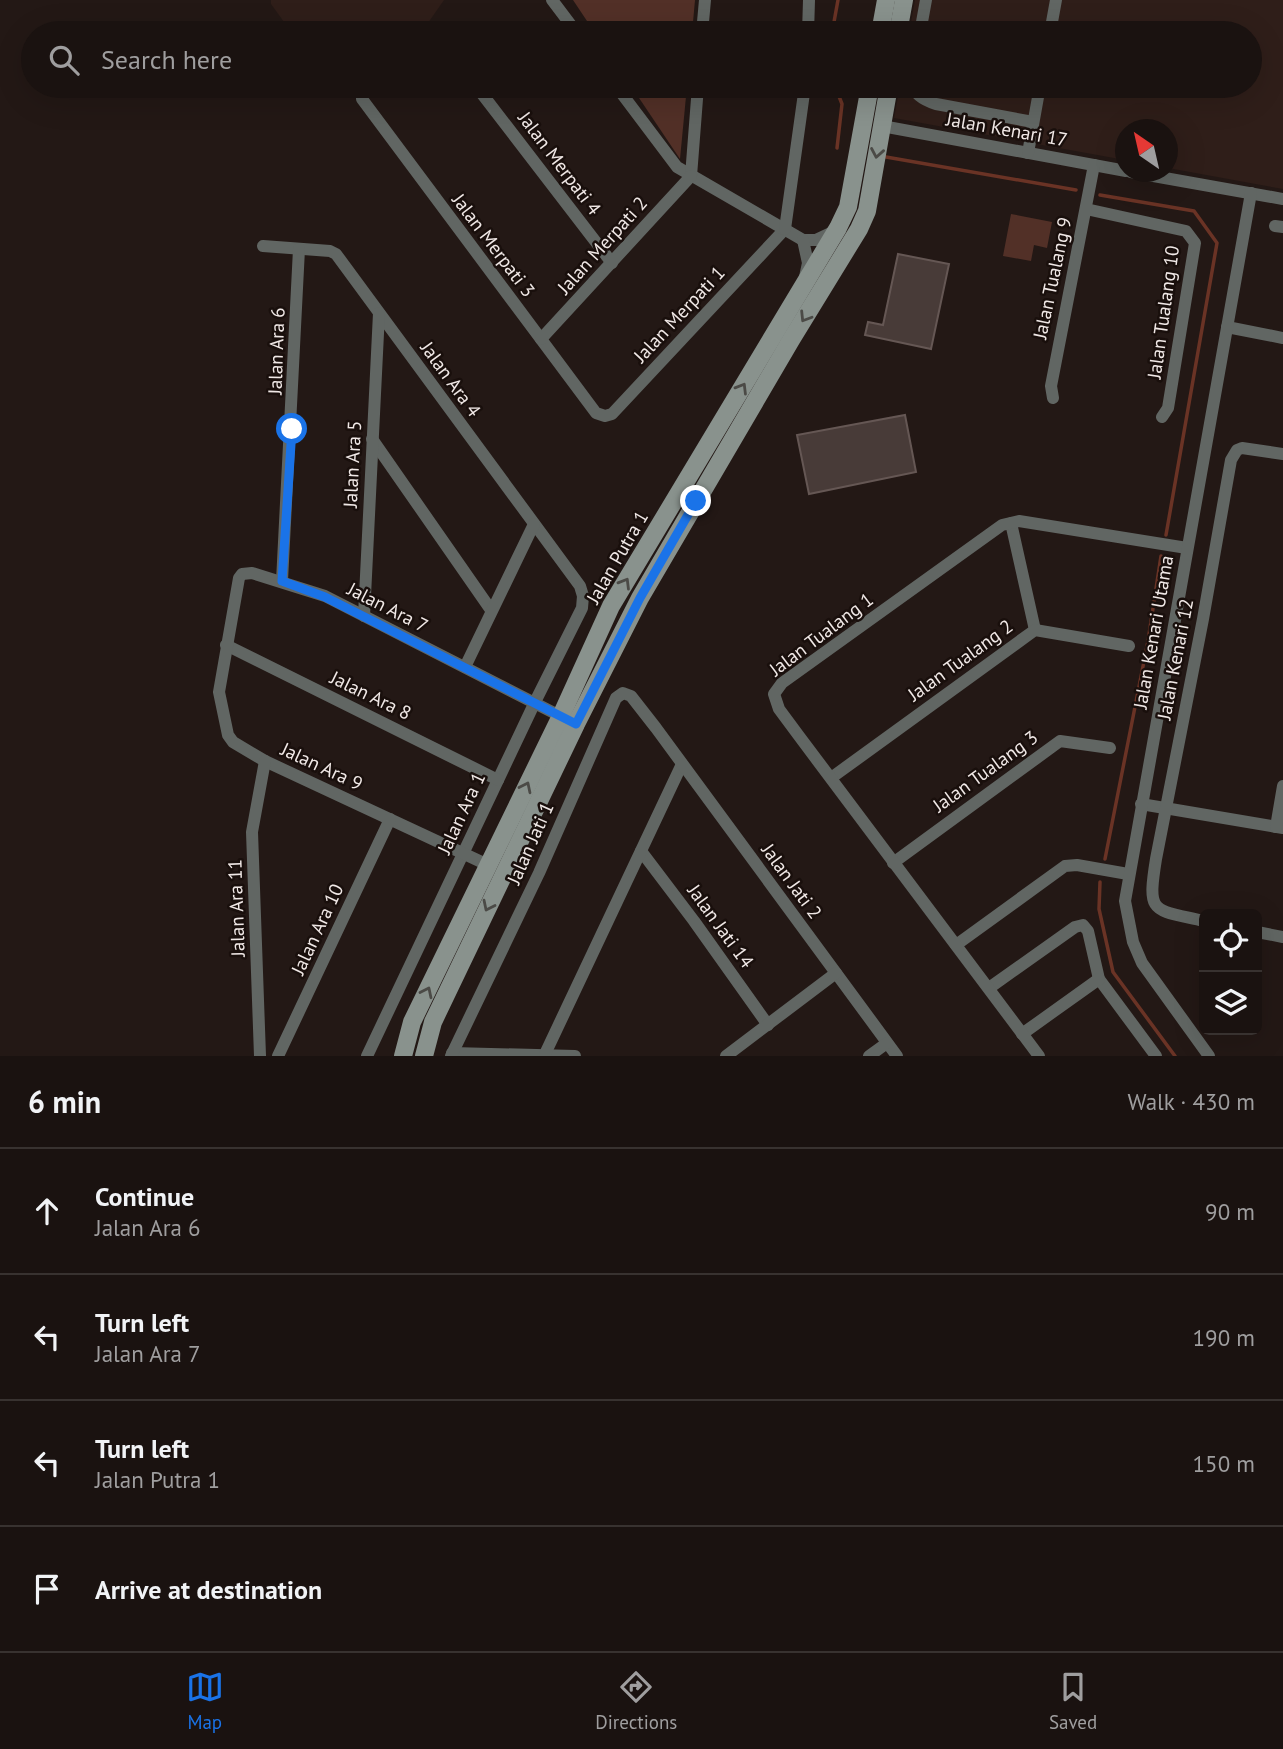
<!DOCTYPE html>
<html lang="en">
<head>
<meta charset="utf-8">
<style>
	:root { --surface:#1a1210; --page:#231b19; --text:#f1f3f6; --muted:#9f9e9f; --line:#383230; --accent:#1a73e8 }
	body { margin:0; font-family:"PT Sans",sans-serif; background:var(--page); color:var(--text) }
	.controls { position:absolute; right:21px; bottom:21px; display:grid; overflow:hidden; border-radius:10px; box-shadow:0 7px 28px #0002 }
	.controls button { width:63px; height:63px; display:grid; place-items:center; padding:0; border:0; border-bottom:2px solid var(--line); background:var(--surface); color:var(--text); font:35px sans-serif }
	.compass { position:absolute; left:1115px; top:119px; width:63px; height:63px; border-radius:50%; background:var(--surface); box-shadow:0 7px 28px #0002; rotate:326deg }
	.stop { position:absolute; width:21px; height:21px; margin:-16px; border:5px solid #1a73e8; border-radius:50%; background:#fff }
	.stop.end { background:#1a73e8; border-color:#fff; box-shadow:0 2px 7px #0008 }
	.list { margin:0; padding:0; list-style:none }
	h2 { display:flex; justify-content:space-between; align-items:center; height:91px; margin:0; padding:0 28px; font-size:30px }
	h2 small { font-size:23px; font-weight:400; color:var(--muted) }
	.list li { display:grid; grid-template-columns:46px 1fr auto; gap:21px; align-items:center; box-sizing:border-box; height:126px; padding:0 28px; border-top:2px solid var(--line) }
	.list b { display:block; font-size:26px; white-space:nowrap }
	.list p { margin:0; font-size:23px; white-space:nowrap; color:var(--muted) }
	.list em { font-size:23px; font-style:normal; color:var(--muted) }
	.icon { flex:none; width:38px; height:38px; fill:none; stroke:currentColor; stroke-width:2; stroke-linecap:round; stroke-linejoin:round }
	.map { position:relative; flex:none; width:1283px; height:1056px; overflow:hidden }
	.search { position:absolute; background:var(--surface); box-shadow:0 7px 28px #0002; left:21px; right:21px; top:21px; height:77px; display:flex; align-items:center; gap:18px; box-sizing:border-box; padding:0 24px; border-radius:38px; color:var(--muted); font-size:26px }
	.sheet { height:595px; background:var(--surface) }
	nav { display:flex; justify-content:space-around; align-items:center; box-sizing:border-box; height:98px; border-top:2px solid var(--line); background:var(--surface); font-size:19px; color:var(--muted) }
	nav a { display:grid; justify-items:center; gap:4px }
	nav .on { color:var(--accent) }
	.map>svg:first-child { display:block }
</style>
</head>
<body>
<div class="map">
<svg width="1283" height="1056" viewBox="0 0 1283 1056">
	<rect width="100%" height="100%" fill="#231815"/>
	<g fill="#2f1e19">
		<polygon points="271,0 444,0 421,33 292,33 271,4"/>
		<polygon points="915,0 1283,0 1283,189 1168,168 1168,130 1126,130 1125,160 894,118 900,86 1250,86 1250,33 909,33"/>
	</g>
	<g fill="#523027">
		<polygon points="573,0 695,0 692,33 595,33"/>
		<polygon points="631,86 687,86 680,159"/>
		<polygon points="1011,214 1052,222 1047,248 1034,245 1031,261 1003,256"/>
	</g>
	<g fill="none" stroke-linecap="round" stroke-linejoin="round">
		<g stroke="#6a3325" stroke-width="3.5">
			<polyline points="832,33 838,0"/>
			<polyline points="835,86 842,104 837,148"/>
			<polyline points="886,157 1076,190"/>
			<polyline points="1100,195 1194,211 1217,243 1166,535"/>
			<polyline points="1105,859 1148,641 1161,556"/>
			<polyline points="1100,882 1099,909 1113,972 1175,1056"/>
		</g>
	</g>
	<g fill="#483b38" stroke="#655754" stroke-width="2">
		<polygon points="898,254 949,264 931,349 865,335 868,322 883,325"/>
		<polygon points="905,415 916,472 809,494 797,435"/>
	</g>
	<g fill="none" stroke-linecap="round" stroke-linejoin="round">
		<g stroke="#616663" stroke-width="12">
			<polyline points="552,0 577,33"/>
			<polyline points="702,33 705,0"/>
			<polyline points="808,33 809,0"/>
			<polyline points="920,33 926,0"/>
			<polyline points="1050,33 1056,0"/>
			<polyline points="364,86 362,99 596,413 605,416 612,414 785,229"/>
			<polyline points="476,86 612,263"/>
			<polyline points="616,86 677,167 803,240 816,240 833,232"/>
			<path d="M 913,86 C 915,96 927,101 936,104 L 1033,122"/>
			<polyline points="882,126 1126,171"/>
			<polyline points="1028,153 1040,86"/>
			<polyline points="1131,172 1283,199"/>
			<polyline points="691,176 698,86"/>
			<polyline points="1086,209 1186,231 1195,243 1168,408 1162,417"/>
			<polyline points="1275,226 1283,227"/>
			<polyline points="785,229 805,86"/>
			<polyline points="803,240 808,263 805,277"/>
			<polyline points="263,246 330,251 336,254 580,586 583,596 582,608 535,702 367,1056"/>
			<polyline points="1227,327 1283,338"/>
			<polyline points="541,339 691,176"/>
			<polyline points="1053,398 1051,386 1094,165"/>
			<polyline points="372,439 491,610"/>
			<polyline points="1011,523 1035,630"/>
			<polyline points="282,581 299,249"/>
			<polyline points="364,616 379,313"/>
			<polyline points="226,645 498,780"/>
			<polyline points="465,667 534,524"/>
			<polyline points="831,778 1035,630 1129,646"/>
			<polyline points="1141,804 1283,828"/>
			<polyline points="1276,827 1283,786"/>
			<polyline points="641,851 694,921 768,1025"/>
			<polyline points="893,863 1060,741 1110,748"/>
			<polyline points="488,865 265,761 233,742 228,735 219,692 239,578 242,574 252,573 325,596 566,719"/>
			<path d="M 1204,921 C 1152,909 1147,915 1156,859 L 1203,619 L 1231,460 L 1237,450 L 1242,448 L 1283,454"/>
			<polyline points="1257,932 1283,937"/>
			<polyline points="956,945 1065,866 1077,865 1128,874"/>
			<polyline points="989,988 1075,927 1083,925 1088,931 1099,979 1156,1056"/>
			<polyline points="1022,1034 1099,979"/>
			<polyline points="452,1053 575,1056"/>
			<polyline points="545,1054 682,764"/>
			<polyline points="260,1056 252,832 265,761"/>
			<polyline points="278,1056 390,819"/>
			<polyline points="451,1056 539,873 616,698 623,693 631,696 656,728 897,1056"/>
			<polyline points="726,1056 836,973"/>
			<polyline points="869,1056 887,1043"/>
			<polyline points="1039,1056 799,736 779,709 774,694 782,683 1002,525 1019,521 1187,548"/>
			<polyline points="1209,1056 1142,963 1133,942 1125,901 1251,193"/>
		</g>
		<g stroke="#89928d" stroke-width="18">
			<polyline points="880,33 886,0"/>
			<polyline points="898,33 904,0"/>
			<polyline points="403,1056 412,1022 561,716 611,606 838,228 848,207 870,86"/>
			<polyline points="424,1056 433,1022 576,724 640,598 791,340 859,229 867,211 889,86"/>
		</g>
	</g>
	<defs><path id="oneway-chevron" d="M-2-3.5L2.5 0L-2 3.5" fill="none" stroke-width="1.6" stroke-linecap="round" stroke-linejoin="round" transform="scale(1.75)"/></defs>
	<g stroke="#4b4a46">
		<use href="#oneway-chevron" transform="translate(877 153) rotate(100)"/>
		<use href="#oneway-chevron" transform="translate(805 317) rotate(122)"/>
		<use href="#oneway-chevron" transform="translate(742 388) rotate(-59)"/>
		<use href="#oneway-chevron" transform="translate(625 583) rotate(-59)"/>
		<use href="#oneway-chevron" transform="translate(526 787) rotate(-64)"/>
		<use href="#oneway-chevron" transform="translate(488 906) rotate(116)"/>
		<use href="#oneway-chevron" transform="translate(427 992) rotate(-64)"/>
	</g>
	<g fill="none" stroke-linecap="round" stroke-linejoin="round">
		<polyline stroke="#1a73e8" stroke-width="9" points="292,429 282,581 325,597 576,724 640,598 696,501"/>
	</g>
	<g text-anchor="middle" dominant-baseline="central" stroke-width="5" stroke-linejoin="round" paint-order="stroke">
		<g font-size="19" fill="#f0e8e6" stroke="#190f0c">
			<text transform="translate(1007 129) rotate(10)">Jalan Kenari 17</text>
			<text transform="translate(560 163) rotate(53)">Jalan Merpati 4</text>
			<text transform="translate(494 245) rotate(53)">Jalan Merpati 3</text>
			<text transform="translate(602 245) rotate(-48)">Jalan Merpati 2</text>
			<text transform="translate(1052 278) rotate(-78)">Jalan Tualang 9</text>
			<text transform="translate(1163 312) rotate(-82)">Jalan Tualang 10</text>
			<text transform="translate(679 314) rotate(-47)">Jalan Merpati 1</text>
			<text transform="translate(276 351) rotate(-88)">Jalan Ara 6</text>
			<text transform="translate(451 379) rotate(54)">Jalan Ara 4</text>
			<text transform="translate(352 464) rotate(-87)">Jalan Ara 5</text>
			<text transform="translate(617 557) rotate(-60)">Jalan Putra 1</text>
			<text transform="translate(388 607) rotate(27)">Jalan Ara 7</text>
			<text transform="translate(1153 632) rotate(-80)">Jalan Kenari Utama</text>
			<text transform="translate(821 634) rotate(-37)">Jalan Tualang 1</text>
			<text transform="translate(1175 659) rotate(-79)">Jalan Kenari 12</text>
			<text transform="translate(960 660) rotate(-36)">Jalan Tualang 2</text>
			<text transform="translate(371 695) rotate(26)">Jalan Ara 8</text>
			<text transform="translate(322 766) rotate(25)">Jalan Ara 9</text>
			<text transform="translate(985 771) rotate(-36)">Jalan Tualang 3</text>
			<text transform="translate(461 813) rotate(-65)">Jalan Ara 1</text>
			<text transform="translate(530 843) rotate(-66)">Jalan Jati 1</text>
			<text transform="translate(792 881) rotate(54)">Jalan Jati 2</text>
			<text transform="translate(236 908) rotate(-92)">Jalan Ara 11</text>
			<text transform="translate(721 926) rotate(54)">Jalan Jati 14</text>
			<text transform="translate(317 929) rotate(-65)">Jalan Ara 10</text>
		</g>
	</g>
</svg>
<div class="controls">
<button><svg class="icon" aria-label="locate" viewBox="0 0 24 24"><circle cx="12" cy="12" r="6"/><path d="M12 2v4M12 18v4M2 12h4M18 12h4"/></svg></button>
<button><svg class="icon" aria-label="layers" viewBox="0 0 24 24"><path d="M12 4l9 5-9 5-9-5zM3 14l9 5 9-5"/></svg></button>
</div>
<svg class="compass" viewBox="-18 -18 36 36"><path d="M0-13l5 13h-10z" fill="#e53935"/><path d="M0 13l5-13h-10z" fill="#9f9e9f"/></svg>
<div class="stop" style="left:292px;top:429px"></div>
<div class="stop end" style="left:696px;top:501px"></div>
<div class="search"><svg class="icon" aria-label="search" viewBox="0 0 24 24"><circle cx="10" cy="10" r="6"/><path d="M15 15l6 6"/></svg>Search here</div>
</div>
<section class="sheet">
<h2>6 min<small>Walk · 430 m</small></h2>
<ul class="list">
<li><svg class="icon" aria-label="ahead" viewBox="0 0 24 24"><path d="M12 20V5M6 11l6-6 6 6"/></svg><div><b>Continue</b><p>Jalan Ara 6</p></div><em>90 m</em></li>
<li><svg class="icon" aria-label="left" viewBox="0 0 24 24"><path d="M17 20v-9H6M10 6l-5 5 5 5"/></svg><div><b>Turn left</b><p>Jalan Ara 7</p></div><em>190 m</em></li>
<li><svg class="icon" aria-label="left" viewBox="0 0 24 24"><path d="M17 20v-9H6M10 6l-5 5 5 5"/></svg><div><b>Turn left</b><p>Jalan Putra 1</p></div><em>150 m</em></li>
<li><svg class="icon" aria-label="arrive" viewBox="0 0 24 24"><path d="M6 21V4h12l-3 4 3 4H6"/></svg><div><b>Arrive at destination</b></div></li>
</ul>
</section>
<nav>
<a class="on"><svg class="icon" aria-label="map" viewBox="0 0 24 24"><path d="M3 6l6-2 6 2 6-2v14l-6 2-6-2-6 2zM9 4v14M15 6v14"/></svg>Map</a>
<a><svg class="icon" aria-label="directions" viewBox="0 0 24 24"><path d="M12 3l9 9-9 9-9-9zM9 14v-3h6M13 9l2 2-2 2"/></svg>Directions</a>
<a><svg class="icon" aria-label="saved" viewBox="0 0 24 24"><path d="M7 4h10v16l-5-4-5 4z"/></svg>Saved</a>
</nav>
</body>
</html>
